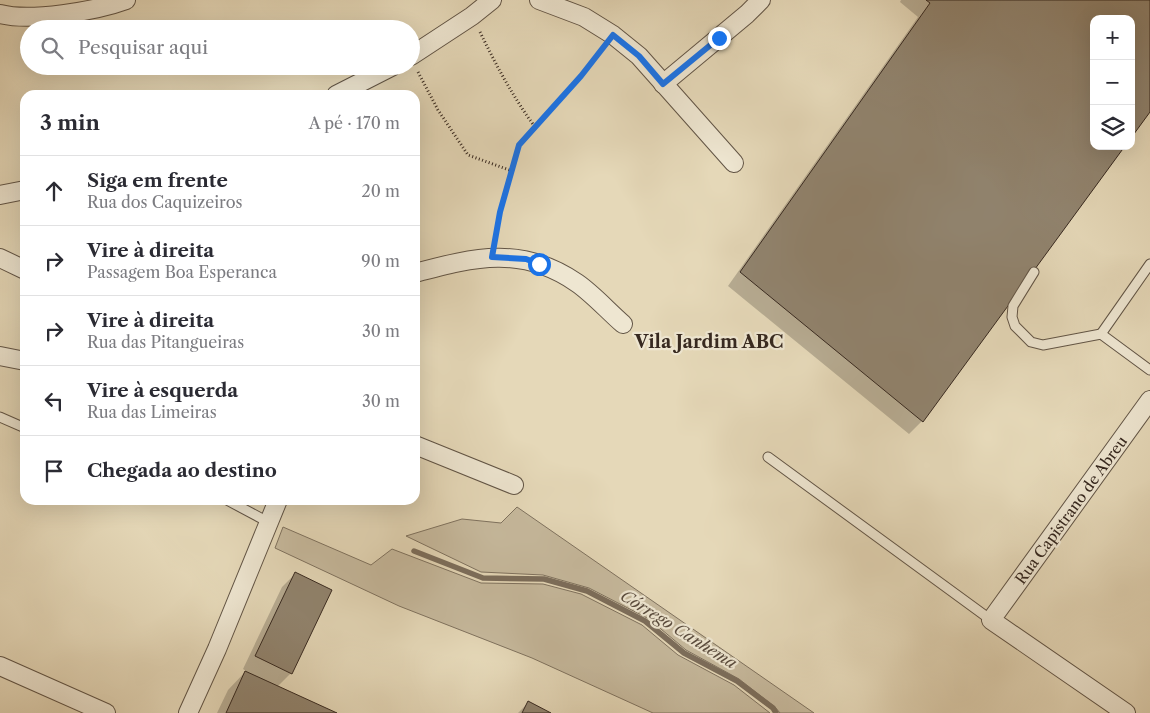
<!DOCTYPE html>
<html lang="pt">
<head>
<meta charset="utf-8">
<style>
	:root { --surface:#fff; --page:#f2f2f3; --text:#2b2b33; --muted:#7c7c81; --line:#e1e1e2 }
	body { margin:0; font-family:"Libre Caslon Text",serif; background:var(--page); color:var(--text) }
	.controls { position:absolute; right:15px; top:15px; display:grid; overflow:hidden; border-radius:10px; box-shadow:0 5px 20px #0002 }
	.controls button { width:45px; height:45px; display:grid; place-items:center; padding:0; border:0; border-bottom:1px solid var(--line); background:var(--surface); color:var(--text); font:25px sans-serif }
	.stop { position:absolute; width:15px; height:15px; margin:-11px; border:4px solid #1a73e8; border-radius:50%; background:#fff }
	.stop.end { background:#1a73e8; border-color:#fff; box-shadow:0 1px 5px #0008 }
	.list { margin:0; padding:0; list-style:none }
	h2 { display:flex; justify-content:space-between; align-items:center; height:65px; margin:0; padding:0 20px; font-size:21px }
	h2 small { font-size:16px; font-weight:400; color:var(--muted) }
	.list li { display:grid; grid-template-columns:32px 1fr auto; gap:15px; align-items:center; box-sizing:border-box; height:70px; padding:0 20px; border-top:1px solid var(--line) }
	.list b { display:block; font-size:19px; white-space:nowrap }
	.list p { margin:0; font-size:16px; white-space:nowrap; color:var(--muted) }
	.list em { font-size:16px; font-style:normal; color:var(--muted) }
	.icon { flex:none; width:28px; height:28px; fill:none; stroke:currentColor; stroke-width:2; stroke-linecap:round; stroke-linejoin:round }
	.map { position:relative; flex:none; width:1150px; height:713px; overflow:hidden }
	.search { position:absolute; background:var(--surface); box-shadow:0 5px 20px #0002; left:20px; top:20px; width:400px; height:55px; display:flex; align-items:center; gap:12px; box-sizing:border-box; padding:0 18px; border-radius:28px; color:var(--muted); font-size:19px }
	.panel { position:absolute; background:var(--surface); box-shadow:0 5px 20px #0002; left:20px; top:90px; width:400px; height:415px; border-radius:15px }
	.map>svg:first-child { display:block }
</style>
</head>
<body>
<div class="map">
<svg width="1150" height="713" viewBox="0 0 1150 713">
	<rect width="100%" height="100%" fill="#e5d8b8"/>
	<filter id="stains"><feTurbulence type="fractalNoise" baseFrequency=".004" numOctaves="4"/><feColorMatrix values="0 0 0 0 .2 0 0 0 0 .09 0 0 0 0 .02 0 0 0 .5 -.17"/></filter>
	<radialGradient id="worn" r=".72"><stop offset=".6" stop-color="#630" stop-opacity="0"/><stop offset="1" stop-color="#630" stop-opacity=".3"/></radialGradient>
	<g fill="#c7ba9e" stroke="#7f725f">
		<polygon points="517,507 814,713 780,713 775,707 739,679 686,650 649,619 589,588 543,575 481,572 406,536 462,519 501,523"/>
		<polygon points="283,527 371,565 392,549 481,583 543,584 581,594 642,625 678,655 734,685 770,713 653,713 532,658 399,606 275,548"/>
	</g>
	<g fill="#0003">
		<polygon points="901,0 1150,0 1150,110 1131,19 1094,19 1094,146 1123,146 922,421 909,434 728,286 918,17 900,2"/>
		<polygon points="295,574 291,673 277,687 334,713 217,713 228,690 246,671 243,669 282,587"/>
		<polygon points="528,703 548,713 518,713"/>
	</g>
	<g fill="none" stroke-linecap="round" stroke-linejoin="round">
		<polyline stroke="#7c6e5c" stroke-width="5.5" points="414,551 483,578 544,579 587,591 645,621 684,653 737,681 773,708 776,713"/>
	</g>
	<g fill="#91846f" stroke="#372920">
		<polygon points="926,0 1150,0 1150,112 1131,138 1131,19 1094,19 1094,146 1125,146 923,422 740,272 930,3"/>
		<polygon points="295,572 332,590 292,674 255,656"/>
		<polygon points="245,671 337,713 226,713"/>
		<polygon points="528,701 551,713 522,713"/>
	</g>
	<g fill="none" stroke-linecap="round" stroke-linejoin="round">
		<g stroke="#625546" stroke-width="11">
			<g id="lane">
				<polyline points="1034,272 1013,306 1012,317 1015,326 1031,342 1043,345 1101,334 1150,370"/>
				<polyline points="1101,334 1150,264"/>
				<polyline points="0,417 25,428"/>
				<polyline points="768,457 991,620"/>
				<polyline points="227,500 270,523"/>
			</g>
		</g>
		<g stroke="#625546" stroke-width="20">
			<g id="street">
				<polyline points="539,0 584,17 613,35 639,56 734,163"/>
				<path d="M 0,14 C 30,22 96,11 126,0"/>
				<polyline points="411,56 472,16 492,0"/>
				<polyline points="663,84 747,14 761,0"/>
				<polyline points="336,95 393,66"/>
				<polyline points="0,195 25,190"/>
				<polyline points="0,258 25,270"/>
				<path d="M 415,273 C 475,257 522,245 577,283 C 593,294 608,311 623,324"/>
				<polyline points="0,356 25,361"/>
				<polyline points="415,445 514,485"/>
				<polyline points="0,666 106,713"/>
				<polyline points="188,713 217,649 278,500"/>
				<polyline points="1126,713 991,620 1150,400"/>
			</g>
		</g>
		<g stroke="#372920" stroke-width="3" stroke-dasharray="1 2.5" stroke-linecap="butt">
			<path d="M 480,32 C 496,65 513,97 535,127"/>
			<polyline points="418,72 438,110 468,155 512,171"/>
			<polyline points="495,241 500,212 519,145 581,76 604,47"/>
		</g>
		<use href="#lane" stroke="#eee6d1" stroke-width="9"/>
		<use href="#street" stroke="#eee6d1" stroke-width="18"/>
	</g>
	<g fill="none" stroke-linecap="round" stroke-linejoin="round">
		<polyline stroke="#1a73e8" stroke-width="6" points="539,264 526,259 492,257 500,212 519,145 581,76 613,35 639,56 663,84 719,38"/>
	</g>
	<g text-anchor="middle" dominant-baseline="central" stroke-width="4.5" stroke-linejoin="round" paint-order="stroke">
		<g font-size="15" fill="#372920" stroke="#eee6d1">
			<text transform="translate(1071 510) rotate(-54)">Rua Capistrano de Abreu</text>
		</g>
		<g font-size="16" font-style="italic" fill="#5a4c3e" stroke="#eee6d1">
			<text transform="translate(679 629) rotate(32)">Córrego Canhema</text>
		</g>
		<g font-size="18" font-weight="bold" fill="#372920" stroke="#eee6d1">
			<text x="709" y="342">Vila Jardim ABC</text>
		</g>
	</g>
	<rect width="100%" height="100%" filter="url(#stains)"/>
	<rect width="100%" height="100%" fill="url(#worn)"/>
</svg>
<div class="controls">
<button>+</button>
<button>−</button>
<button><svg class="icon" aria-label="layers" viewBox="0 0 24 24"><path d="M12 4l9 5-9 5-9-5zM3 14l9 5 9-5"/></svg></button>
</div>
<div class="stop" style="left:539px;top:264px"></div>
<div class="stop end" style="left:719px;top:38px"></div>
<div class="search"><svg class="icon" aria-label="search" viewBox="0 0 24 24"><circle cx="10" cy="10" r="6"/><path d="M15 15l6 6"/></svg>Pesquisar aqui</div>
<section class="panel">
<h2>3 min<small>A pé · 170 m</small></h2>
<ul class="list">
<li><svg class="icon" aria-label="ahead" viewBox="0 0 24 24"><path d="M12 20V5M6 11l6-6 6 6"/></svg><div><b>Siga em frente</b><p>Rua dos Caquizeiros</p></div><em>20 m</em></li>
<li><svg class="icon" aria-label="right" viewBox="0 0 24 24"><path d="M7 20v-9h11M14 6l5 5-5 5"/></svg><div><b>Vire à direita</b><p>Passagem Boa Esperanca</p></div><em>90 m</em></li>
<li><svg class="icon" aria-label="right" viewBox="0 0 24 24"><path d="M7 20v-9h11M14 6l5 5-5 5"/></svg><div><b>Vire à direita</b><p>Rua das Pitangueiras</p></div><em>30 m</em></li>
<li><svg class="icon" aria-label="left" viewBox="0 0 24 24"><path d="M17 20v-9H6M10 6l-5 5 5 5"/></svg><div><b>Vire à esquerda</b><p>Rua das Limeiras</p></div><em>30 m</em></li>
<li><svg class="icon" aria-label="arrive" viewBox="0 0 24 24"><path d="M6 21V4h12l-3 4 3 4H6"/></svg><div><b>Chegada ao destino</b></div></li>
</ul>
</section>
</div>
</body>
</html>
